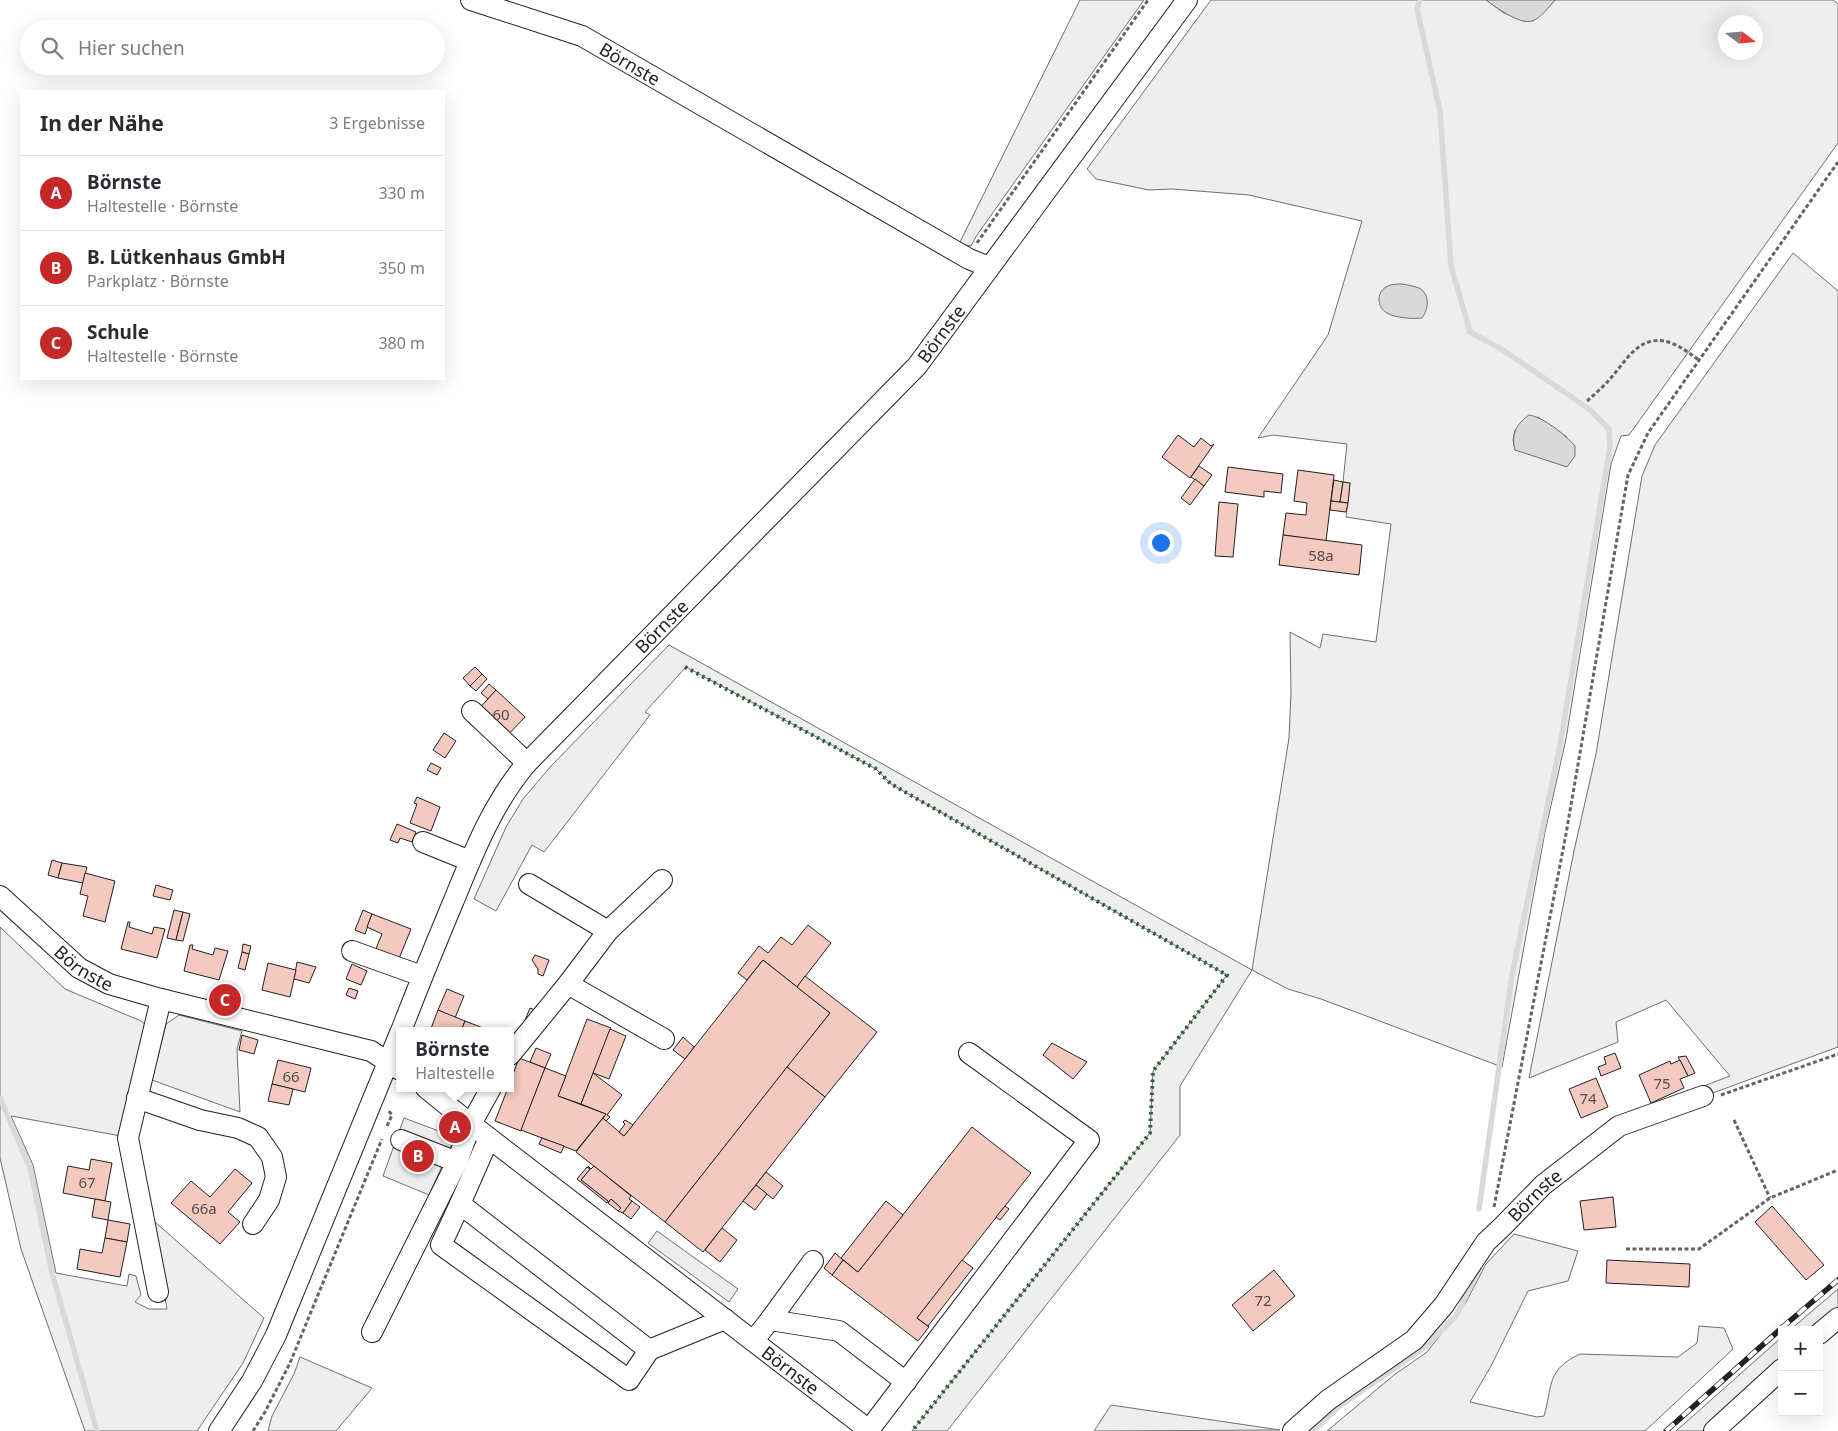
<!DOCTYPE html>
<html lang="de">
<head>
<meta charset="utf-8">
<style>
	:root { --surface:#fff; --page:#f2f2f3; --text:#2b2b33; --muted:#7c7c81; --line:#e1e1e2; --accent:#c62828 }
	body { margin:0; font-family:"Noto Sans",sans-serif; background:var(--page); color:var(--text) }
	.controls { position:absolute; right:15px; bottom:15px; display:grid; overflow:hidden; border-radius:0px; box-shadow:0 5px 20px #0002 }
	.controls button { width:45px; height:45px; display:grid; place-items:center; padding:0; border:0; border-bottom:1px solid var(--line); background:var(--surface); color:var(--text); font:25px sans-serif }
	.compass { position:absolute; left:1718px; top:15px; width:45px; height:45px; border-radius:50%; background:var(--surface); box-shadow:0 5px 20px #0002; rotate:106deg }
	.you { position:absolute; left:1160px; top:542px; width:18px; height:18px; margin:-12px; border:4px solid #fff; border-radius:50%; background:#1a73e8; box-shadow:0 0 0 8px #1a73e833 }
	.badge { display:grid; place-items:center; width:32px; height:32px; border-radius:50%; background:var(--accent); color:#fff; font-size:16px; font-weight:700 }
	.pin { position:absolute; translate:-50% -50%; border:2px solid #fff; box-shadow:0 1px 5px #0006 }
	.popup { position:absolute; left:396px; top:1027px; width:118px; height:65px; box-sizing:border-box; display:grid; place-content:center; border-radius:0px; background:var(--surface); filter:drop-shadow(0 1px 4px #0005); font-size:16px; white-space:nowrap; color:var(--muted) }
	.popup b { font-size:19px; color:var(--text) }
	.popup::after { content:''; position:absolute; left:50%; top:100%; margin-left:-10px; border:10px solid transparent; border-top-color:var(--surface) }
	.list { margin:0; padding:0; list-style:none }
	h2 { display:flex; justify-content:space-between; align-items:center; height:65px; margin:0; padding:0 20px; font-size:21px }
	h2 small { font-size:16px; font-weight:400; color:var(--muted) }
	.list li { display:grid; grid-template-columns:32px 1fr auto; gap:15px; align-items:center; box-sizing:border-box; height:75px; padding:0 20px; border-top:1px solid var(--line) }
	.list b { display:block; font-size:19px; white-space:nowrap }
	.list p { margin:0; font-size:16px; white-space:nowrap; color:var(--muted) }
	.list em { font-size:16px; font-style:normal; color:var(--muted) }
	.icon { flex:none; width:28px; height:28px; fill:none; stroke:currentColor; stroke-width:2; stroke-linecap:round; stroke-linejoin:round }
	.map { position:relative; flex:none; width:1838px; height:1431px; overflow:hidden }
	.search { position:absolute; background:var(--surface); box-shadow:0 5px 20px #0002; left:20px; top:20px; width:425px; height:55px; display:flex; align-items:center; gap:12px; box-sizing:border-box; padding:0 18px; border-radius:28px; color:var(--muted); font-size:19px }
	.panel { position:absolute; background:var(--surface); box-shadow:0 5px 20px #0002; left:20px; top:90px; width:425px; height:290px; border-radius:0px }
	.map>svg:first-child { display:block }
</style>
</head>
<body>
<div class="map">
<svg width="1838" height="1431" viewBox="0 0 1838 1431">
	<rect width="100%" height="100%" fill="#fff"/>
	<g fill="#eee" stroke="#6f6f6f" fill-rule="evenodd">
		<polygon points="1080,0 1144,0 977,235 971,246 965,245 960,242"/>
		<path d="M 1211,0 L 1486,0 L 1504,13 L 1533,21 L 1544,12 L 1555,0 L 1833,0 L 1838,4 L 1838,143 L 1629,435 L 1621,436 L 1611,464 L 1566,739 L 1545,832 L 1502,1067 L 1321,999 L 1288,989 L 1252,970 L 1180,1086 L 1180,1135 L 947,1431 L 912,1431 L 1150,1133 L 1153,1071 L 1227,975 L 891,784 L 876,769 L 686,667 L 645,712 L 650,715 L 544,852 L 532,845 L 496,911 L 474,899 L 506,827 L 523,799 L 551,766 L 669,645 L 1252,970 L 1289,738 L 1291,693 L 1290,632 L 1320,648 L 1323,634 L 1376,642 L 1391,524 L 1346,517 L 1350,483 L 1343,482 L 1347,444 L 1273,435 L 1258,438 L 1328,335 L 1362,221 L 1249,195 L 1172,189 L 1149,190 L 1096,179 L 1087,169 ZM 1726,22 L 1756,22 L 1756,52 L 1726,52 ZM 1538,417 L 1567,437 L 1515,450 L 1513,440 L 1515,430 Z"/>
		<polygon points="1793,253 1838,291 1838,1047 1710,1094 1701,1087 1730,1076 1666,1000 1616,1022 1618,1042 1529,1078 1574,851 1596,754 1642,476 1655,445"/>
		<polygon points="0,927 65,989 141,1021 148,1027 121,1136 11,1116 33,1165 56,1273 127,1286 129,1274 136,1276 141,1295 135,1302 149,1309 167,1309 152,1222 155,1222 264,1318 243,1363 197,1431 85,1431 21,1249 0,1158"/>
		<polygon points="179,1015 242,1031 237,1049 240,1112 152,1080 166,1024"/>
		<path d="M 1514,1234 L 1578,1251 L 1568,1281 L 1528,1291 L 1491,1366 L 1470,1402 L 1537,1417 L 1544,1416 C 1553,1385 1546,1370 1580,1354 L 1678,1357 L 1697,1343 L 1699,1326 L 1724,1328 L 1733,1349 L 1645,1431 L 1327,1431 L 1394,1375 L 1427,1352 L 1466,1302 L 1486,1264 Z"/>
		<polygon points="1838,1289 1838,1310 1815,1330 1790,1330"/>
		<polygon points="1782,1337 1782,1360 1704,1431 1676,1431"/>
		<polygon points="300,1357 372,1388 336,1431 268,1431 272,1416 294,1374"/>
		<polygon points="1111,1405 1280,1430 1094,1431"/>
	</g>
	<g fill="#ededed" stroke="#6f6f6f">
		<polygon points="404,1118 455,1137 429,1195 383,1176"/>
		<polygon points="657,1231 738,1289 729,1302 648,1243"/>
	</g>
	<g fill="#d9d9d9" stroke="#6f6f6f">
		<path d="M 1486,0 L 1555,0 C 1548,8 1541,18 1532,21 C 1519,25 1496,7 1486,0 Z"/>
		<path d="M 1402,284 C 1407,285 1414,286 1419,288 C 1430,294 1429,309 1422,318 C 1413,319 1395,318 1387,313 C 1377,307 1376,293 1386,287 C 1391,284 1397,284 1402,284 Z"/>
		<path d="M 1529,415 C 1543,417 1566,435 1575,446 L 1575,456 L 1567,467 L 1515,450 C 1511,435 1516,424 1529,415 Z"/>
	</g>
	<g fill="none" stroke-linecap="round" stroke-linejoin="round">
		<g stroke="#d9d9d9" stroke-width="5.5">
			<polyline points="1420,0 1417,9 1440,111 1451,266 1470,332 1503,350 1589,409 1609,429 1610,447 1560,745 1512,975 1479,1209"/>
			<polyline points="0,1098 30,1168 52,1273 97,1431"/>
			<polyline points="1314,1431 1337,1408 1424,1348 1456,1316 1479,1269"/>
		</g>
	</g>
	<g fill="#f3c9c0" stroke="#222">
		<polygon points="1178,435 1194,447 1201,438 1211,446 1214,444 1190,478 1162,457"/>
		<polygon points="1199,466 1212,475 1204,486 1191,477"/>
		<polygon points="1228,467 1283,474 1281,493 1264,491 1264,497 1225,492"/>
		<polygon points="1298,470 1334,475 1326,541 1283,535 1286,513 1306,515 1307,503 1294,501"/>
		<polygon points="1195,479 1204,486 1190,505 1181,498"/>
		<polygon points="1334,480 1343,482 1340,502 1331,501"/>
		<polygon points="1343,482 1350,483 1348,503 1340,502"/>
		<polygon points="1331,501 1348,503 1346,512 1330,510"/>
		<polygon points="1219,502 1238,504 1233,557 1215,556"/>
		<polygon points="1283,535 1362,545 1359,575 1279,565"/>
		<polygon points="475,667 482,674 470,686 463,678"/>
		<polygon points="482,674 487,679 476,691 470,686"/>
		<polygon points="489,684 496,690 488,699 481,693"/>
		<polygon points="496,690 525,717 505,738 476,712"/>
		<polygon points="444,733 456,741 445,758 433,750"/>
		<polygon points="431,763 441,768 437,775 427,770"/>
		<polygon points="417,797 440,807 431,831 410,823 417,804 414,803"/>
		<polygon points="397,824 416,832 412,842 400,838 398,843 390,840"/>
		<polygon points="52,860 62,863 58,878 48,875"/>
		<polygon points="62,863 87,867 83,883 58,878"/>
		<polygon points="85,873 115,881 105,922 83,916 88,896 80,894"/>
		<polygon points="156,885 173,890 170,900 153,896"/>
		<polygon points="174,910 183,912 176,940 167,938"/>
		<polygon points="363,910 372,914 365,934 355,930"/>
		<polygon points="183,912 190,914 183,941 176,940"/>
		<polygon points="372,914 411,929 398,961 375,951 382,934 367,927"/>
		<polygon points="128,922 130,922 129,927 152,934 154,927 165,929 157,958 121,949"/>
		<polygon points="808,925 831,943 797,987 763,960 747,980 738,973 759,946 768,953 781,937 792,945"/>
		<polygon points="243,944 251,946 249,954 242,952"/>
		<polygon points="190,945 193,945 192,949 213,955 215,948 228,951 219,980 184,971"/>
		<polygon points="242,952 249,954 245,970 238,968"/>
		<polygon points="535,955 549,960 543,976 538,974 538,969 532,960"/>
		<polygon points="763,960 830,1013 665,1222 576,1152 603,1118 624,1136"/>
		<polygon points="297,962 316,967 309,983 294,979"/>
		<polygon points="268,963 296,970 290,997 262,990"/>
		<polygon points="352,964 367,971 361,985 346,979"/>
		<polygon points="805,976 877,1032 825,1097 787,1067 830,1013 797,987"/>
		<polygon points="349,988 358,991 355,999 346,995"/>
		<polygon points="447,989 464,996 455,1018 438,1010"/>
		<polygon points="530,1008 535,1010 521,1030"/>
		<polygon points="438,1010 465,1021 461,1031 430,1031"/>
		<polygon points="587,1019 611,1028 581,1104 558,1096"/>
		<polygon points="465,1021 478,1026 489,1031 461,1031"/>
		<polygon points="610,1029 626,1036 609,1079 593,1073"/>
		<polygon points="242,1035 258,1040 254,1054 239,1050"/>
		<polygon points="683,1037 694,1047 685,1059 673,1050"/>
		<polygon points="1052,1043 1087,1062 1073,1079 1043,1055"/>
		<polygon points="536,1048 551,1054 545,1068 530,1062"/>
		<polygon points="1615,1053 1621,1068 1601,1076 1598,1067 1606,1064 1604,1057"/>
		<polygon points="1686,1056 1695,1073 1688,1076 1678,1057"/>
		<polygon points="519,1058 545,1068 521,1131 495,1121 508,1088 510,1088 510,1082"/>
		<polygon points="278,1060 311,1068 305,1092 272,1084"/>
		<polygon points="1680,1060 1688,1076 1680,1079 1684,1088 1651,1103 1639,1075 1670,1061 1671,1064"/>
		<polygon points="787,1067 825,1097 703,1252 665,1222"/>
		<polygon points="545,1068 566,1076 558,1096 606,1114 576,1151 521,1130"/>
		<polygon points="593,1073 622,1095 607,1115 610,1117 606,1121 603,1118 606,1114 581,1104"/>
		<polygon points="1596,1078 1608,1107 1581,1118 1569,1089"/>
		<polygon points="272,1084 293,1089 289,1105 268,1101"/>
		<polygon points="625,1120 633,1125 624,1136 619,1132 625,1124 623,1122"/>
		<polygon points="972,1127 1031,1173 917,1318 929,1327 918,1341 832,1275 843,1260 858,1272"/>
		<polygon points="542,1138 564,1146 561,1153 539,1144"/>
		<polygon points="91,1159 112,1163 105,1201 63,1193 68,1166 89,1170"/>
		<polygon points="588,1166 591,1169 594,1166 631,1196 629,1199 632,1201 623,1213 618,1211 621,1208 611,1199 609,1202 581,1180 590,1169"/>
		<polygon points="587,1167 590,1169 581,1180 608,1201 607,1203 577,1179"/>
		<polygon points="235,1169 252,1183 228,1212 240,1222 220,1244 171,1203 191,1181 210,1197"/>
		<polygon points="766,1172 783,1186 773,1199 756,1185"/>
		<polygon points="756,1185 767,1194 755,1210 743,1201"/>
		<polygon points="1613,1197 1616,1227 1584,1230 1580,1201"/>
		<polygon points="95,1199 111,1202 108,1220 92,1217"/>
		<polygon points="611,1199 621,1208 618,1211 608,1203"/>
		<polygon points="632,1201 640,1207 631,1219 623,1213"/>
		<polygon points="886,1201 903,1215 858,1272 841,1258"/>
		<polygon points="1005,1206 1009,1209 1000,1220 996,1217"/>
		<polygon points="1772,1206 1824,1265 1806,1280 1755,1222"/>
		<polygon points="108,1220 130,1224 127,1242 105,1238"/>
		<polygon points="722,1228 737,1240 720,1262 705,1250"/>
		<polygon points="105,1238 127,1242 120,1277 77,1269 80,1249 102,1253"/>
		<polygon points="835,1253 843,1260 832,1275 824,1268"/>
		<polygon points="962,1260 973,1268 928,1326 917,1318"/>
		<polygon points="1607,1260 1690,1264 1689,1287 1606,1283"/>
		<polygon points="1274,1270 1295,1296 1253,1331 1232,1305"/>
	</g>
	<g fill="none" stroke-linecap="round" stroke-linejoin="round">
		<g stroke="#222" stroke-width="22">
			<g id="minor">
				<path id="s1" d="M 471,0 L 582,36 L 969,259 L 989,267"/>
				<polyline points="472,711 527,763"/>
				<polyline points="423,842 470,861"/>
				<polyline points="529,884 608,931"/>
				<path id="s2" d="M 0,896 L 79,968 L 109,984 L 161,999 L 371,1051 L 400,1070"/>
				<polyline points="352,951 422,976"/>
				<polyline points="568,984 608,931 662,880"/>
				<path id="s3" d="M 401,1031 C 418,987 436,943 454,900 C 474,851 493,803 527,763 L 917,366 L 1187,0"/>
				<polyline points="510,1055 568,984 664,1039"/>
				<path id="s4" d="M 426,1088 L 463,1118 L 870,1431"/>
				<polyline points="137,1098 200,1120 238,1128 258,1137 272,1157 276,1177 269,1200 253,1224"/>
				<polyline points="489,1138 460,1204 649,1350 725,1319"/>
				<polyline points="401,1140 457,1162"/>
				<polyline points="460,1204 441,1245 629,1380 650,1349"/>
				<polyline points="158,1292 128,1138 161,999"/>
				<polyline points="770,1320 813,1261"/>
				<polyline points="372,1332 457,1162 471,1124 491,1088"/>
				<polyline points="1819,1334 1838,1318"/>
				<polyline points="754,1340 770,1320 839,1331 906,1382"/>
				<polyline points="869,1430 1089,1140 969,1053"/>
				<polyline points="219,1431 252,1381 276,1335 400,1033"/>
				<path id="s5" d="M 1293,1431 L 1328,1400 L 1414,1340 L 1444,1305 L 1486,1242 L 1502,1227 L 1543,1185 L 1619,1126 L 1703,1096"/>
				<polyline points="1714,1431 1782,1369"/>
			</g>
		</g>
		<g stroke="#646464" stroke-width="3" stroke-dasharray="4 2.5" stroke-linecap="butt">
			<polyline points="977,243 1148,0"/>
			<path d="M 1587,401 C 1595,394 1603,387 1610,379 C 1626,361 1639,334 1668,342 C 1679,345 1689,353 1699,360"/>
			<polyline points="1721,1095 1838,1054"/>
			<polyline points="1734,1120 1770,1198"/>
			<polyline points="387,1126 392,1115 388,1110"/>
			<polyline points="1494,1207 1566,834 1628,475 1648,433 1838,162"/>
			<polyline points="1626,1249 1699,1249 1770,1198 1838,1170"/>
			<polyline points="253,1431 265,1412 290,1363 382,1139"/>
		</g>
		<use href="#minor" stroke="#fff" stroke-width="20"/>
		<g stroke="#222" stroke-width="5.5">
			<polyline id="rail" points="1666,1431 1785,1325 1838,1280"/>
		</g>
		<use href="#rail" stroke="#fff" stroke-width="4" stroke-dasharray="11" stroke-linecap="butt"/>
		<polyline stroke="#2f5e38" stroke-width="4" stroke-dasharray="2.5 4" stroke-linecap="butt" points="685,667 876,769 891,784 1227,975 1153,1071 1150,1133 912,1431"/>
	</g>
	<g text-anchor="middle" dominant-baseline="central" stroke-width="4" stroke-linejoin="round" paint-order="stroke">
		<g font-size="15" fill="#564c4a">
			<text x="1321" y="555">58a</text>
			<text x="501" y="714">60</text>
			<text x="291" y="1076">66</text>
			<text x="1662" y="1083">75</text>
			<text x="1588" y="1098">74</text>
			<text x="87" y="1182">67</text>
			<text x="204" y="1208">66a</text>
			<text x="1263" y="1300">72</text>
		</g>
		<g font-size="18" fill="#222" stroke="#fff">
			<text stroke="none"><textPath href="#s1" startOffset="172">Börnste</textPath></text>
			<text stroke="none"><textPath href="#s3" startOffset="894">Börnste</textPath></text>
			<text stroke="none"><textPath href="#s3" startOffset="489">Börnste</textPath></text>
			<text stroke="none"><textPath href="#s2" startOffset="111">Börnste</textPath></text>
			<text stroke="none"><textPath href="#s5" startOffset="341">Börnste</textPath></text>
			<text stroke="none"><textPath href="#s4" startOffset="461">Börnste</textPath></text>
		</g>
	</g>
</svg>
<div class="controls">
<button>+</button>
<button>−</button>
</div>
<svg class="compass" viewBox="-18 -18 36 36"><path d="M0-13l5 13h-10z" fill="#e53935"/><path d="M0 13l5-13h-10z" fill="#7c7c81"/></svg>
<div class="you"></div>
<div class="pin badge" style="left:455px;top:1127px">A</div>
<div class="popup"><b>Börnste</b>Haltestelle</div>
<div class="pin badge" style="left:418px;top:1156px">B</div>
<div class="pin badge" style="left:225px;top:1000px">C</div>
<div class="search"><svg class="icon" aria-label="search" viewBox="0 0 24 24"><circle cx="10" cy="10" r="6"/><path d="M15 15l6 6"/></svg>Hier suchen</div>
<section class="panel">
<h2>In der Nähe<small>3 Ergebnisse</small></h2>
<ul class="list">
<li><span class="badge">A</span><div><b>Börnste</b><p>Haltestelle · Börnste</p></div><em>330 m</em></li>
<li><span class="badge">B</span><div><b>B. Lütkenhaus GmbH</b><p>Parkplatz · Börnste</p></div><em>350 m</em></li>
<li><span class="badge">C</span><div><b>Schule</b><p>Haltestelle · Börnste</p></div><em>380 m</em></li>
</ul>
</section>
</div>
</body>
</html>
